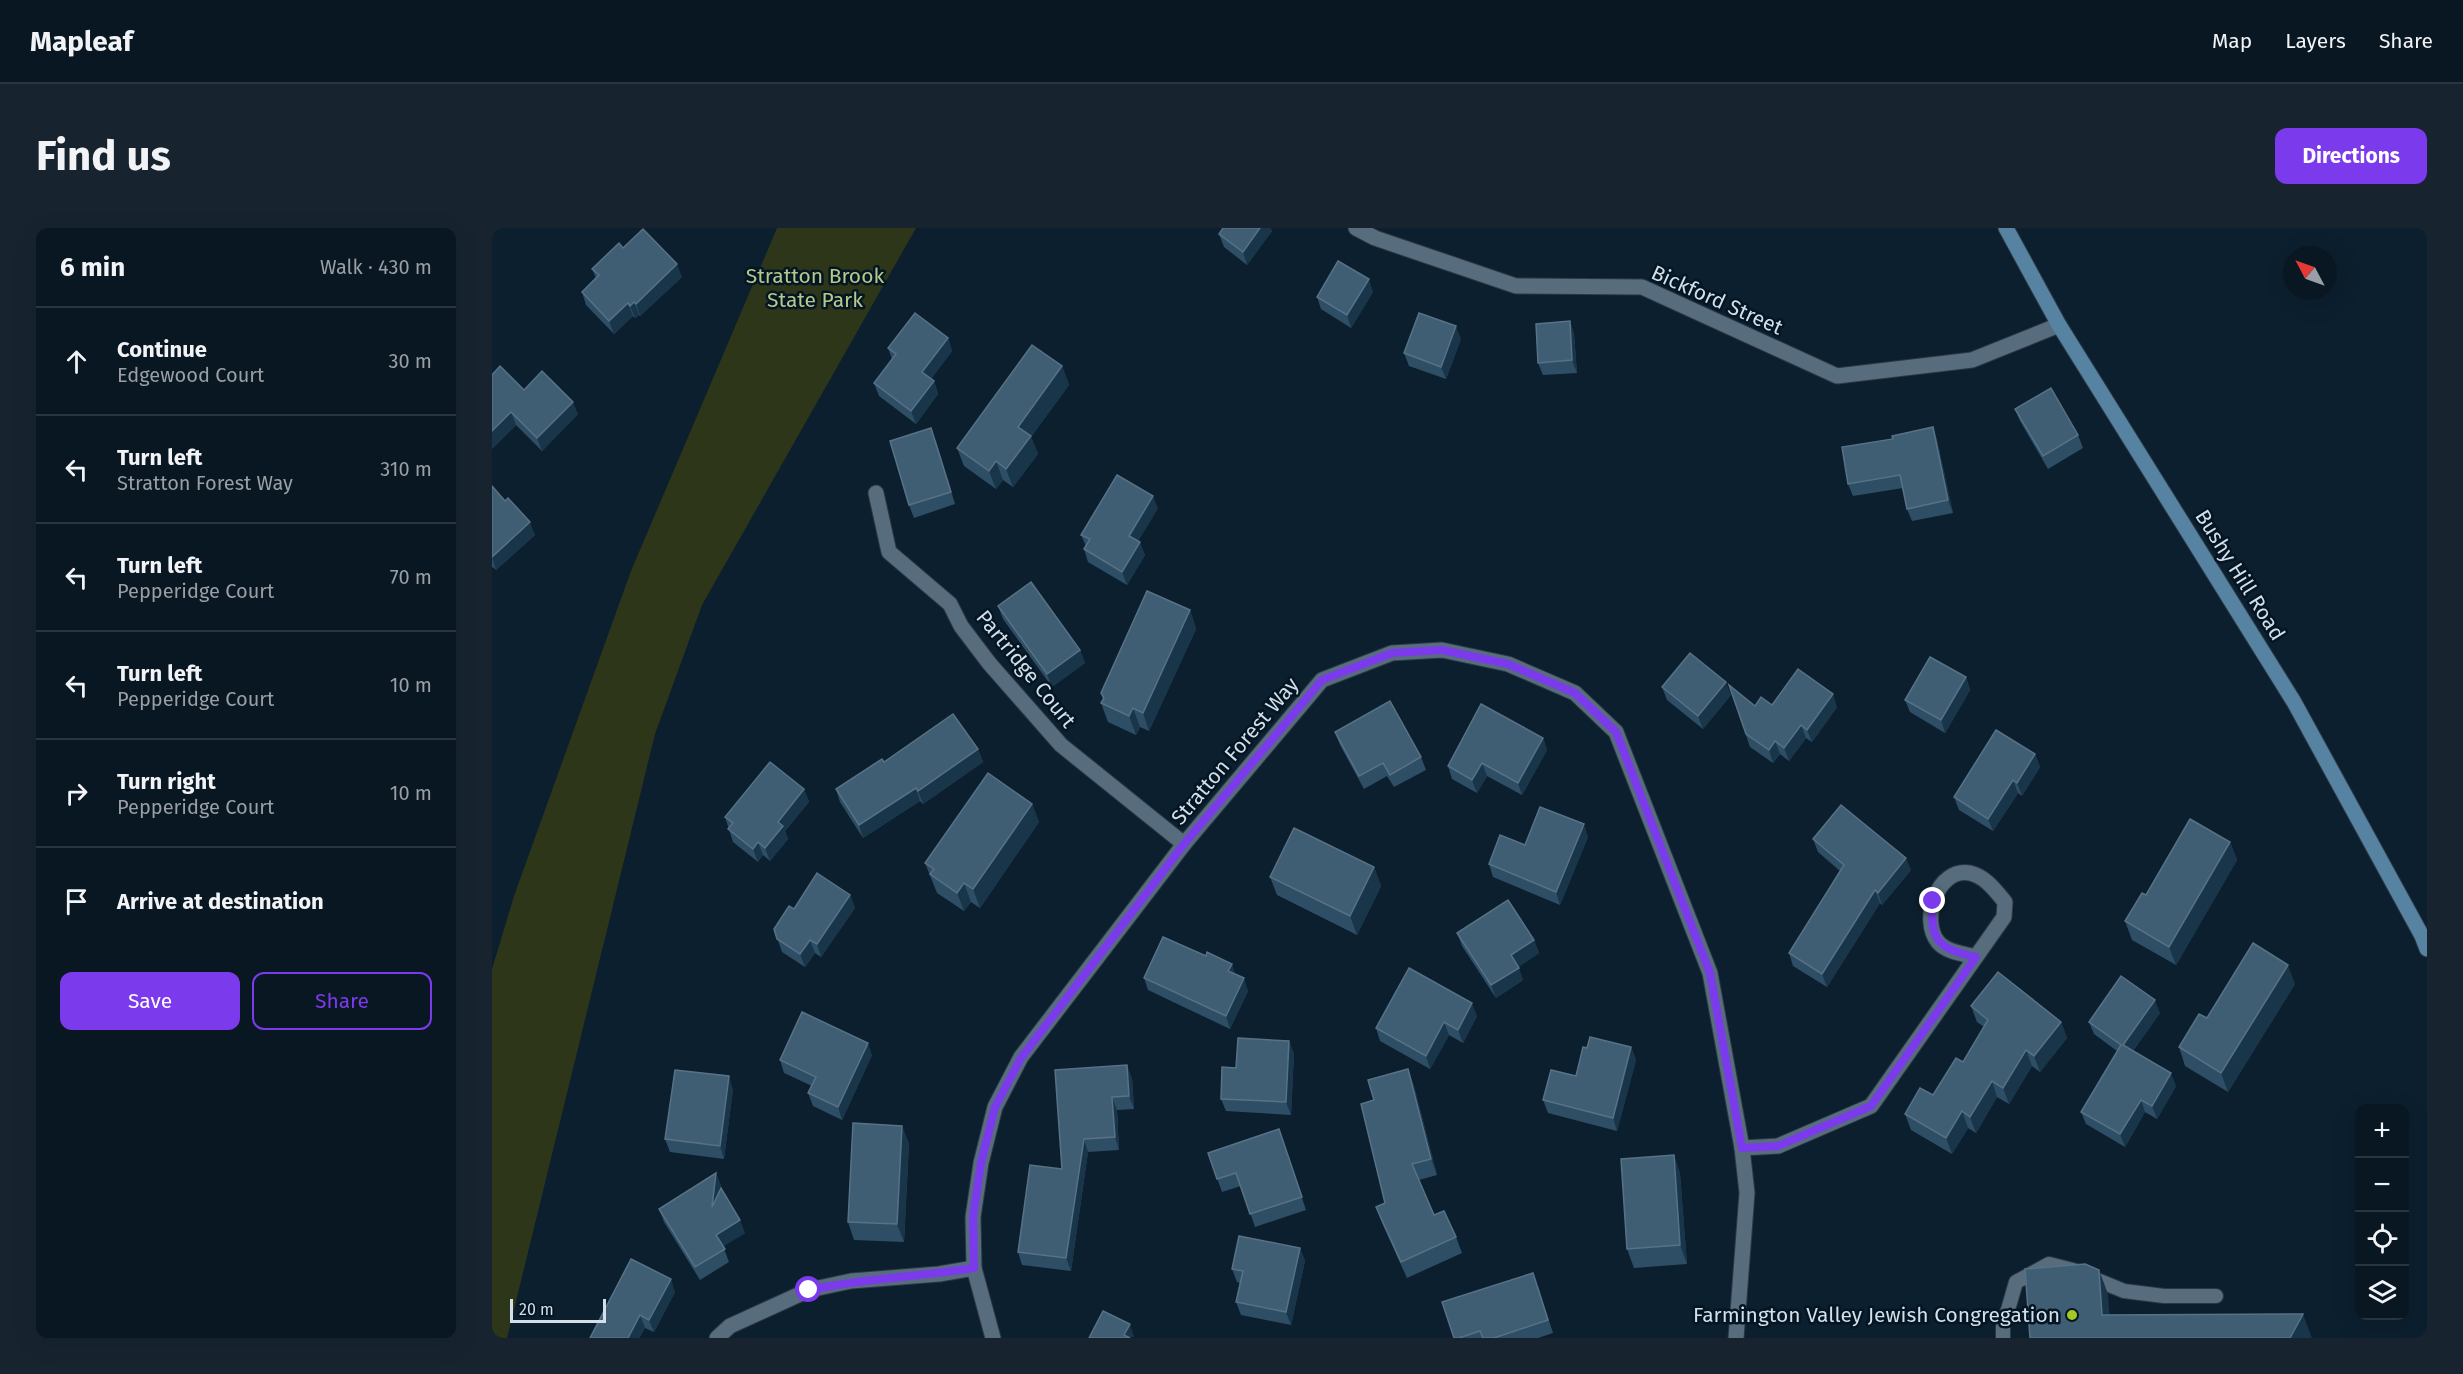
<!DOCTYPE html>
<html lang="en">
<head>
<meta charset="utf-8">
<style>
	:root { --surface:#091722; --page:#17242f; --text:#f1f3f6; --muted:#999fa5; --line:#293640; --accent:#7c3aed }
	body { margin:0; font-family:"Fira Sans",sans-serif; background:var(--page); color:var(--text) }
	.controls { position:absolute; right:18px; bottom:18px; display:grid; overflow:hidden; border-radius:12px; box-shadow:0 6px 24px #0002 }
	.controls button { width:54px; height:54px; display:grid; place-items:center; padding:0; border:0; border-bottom:2px solid var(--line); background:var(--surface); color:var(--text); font:30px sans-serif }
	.compass { position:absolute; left:1791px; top:18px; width:54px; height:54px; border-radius:50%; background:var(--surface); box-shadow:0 6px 24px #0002; rotate:311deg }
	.scale { position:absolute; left:18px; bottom:15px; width:96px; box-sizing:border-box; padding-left:6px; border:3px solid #d3dfe9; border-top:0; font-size:16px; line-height:21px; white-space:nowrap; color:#d3dfe9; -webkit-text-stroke:4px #041624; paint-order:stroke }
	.stop { position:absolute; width:18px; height:18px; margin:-14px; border:4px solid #7c3aed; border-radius:50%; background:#fff }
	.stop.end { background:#7c3aed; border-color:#fff; box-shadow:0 2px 6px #0008 }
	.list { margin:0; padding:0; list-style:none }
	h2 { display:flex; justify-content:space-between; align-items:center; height:78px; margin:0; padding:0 24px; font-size:26px }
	h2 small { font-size:20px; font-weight:400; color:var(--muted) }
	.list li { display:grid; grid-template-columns:39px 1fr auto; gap:18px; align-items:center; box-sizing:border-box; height:108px; padding:0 24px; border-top:2px solid var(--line) }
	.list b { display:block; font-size:22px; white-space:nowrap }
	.list p { margin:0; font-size:20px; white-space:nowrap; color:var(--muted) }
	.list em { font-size:20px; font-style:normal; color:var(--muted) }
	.actions { display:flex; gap:12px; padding:18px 24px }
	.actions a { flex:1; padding:14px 0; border:2px solid var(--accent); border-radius:12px; text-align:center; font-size:21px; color:var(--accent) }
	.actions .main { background:var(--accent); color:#fff }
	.icon { flex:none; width:33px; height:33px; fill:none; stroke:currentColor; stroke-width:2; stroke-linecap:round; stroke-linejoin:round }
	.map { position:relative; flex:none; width:1935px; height:1110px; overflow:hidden; border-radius:12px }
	header { display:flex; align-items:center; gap:36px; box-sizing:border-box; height:84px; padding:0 30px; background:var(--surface); border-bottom:2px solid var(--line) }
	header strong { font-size:28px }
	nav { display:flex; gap:33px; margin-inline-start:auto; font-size:21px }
	.intro { display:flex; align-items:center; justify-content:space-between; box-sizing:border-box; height:144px; padding:0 36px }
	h1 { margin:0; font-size:42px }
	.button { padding:15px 27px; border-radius:12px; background:var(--accent); color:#fff; font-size:21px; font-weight:700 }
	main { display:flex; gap:36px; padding:0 36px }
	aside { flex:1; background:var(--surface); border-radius:12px; box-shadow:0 6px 24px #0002 }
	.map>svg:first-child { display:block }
</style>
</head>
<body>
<header>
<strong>Mapleaf</strong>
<nav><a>Map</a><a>Layers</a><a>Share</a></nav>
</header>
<div class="intro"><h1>Find us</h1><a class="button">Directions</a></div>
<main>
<aside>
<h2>6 min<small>Walk · 430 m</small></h2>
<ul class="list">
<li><svg class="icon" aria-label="ahead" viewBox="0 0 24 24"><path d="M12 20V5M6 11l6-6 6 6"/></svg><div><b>Continue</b><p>Edgewood Court</p></div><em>30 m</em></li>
<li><svg class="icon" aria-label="left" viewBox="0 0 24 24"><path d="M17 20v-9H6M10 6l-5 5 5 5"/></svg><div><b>Turn left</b><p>Stratton Forest Way</p></div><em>310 m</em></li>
<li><svg class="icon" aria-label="left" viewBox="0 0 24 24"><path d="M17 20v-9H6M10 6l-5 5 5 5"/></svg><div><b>Turn left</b><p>Pepperidge Court</p></div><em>70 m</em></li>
<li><svg class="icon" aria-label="left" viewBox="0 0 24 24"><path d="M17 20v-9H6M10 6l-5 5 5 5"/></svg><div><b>Turn left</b><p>Pepperidge Court</p></div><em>10 m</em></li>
<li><svg class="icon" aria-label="right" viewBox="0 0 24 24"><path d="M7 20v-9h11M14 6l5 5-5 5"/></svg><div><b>Turn right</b><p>Pepperidge Court</p></div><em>10 m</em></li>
<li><svg class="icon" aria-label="arrive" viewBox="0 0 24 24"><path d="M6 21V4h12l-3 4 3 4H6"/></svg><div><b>Arrive at destination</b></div></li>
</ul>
<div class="actions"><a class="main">Save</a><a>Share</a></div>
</aside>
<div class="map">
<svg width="1935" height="1110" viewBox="0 0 1935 1110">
	<rect width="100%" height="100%" fill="#0c1f2e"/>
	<polygon fill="#2d3619" points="285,0 424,0 210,377 163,506 15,1110 0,1110 0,741 22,668 139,343"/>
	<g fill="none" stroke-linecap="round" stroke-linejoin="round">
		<g stroke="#2e3844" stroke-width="16">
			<polyline id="service" points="1511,1110 1511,1099 1524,1054 1557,1036 1581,1042 1632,1063 1672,1068 1724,1068"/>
		</g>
		<g stroke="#2e3844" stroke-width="17">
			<g id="minor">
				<polyline points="864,0 883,10 1024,58 1150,59 1345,148 1480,132 1567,97"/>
				<polyline points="384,265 397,324 458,376 469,398 497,435 569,517 692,616"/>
				<path d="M 1250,920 L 1286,918 L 1379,878 L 1512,689 L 1513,674 C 1503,662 1494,649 1478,645 C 1445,639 1428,692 1446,714 C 1454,724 1472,726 1484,729"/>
				<polyline points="225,1110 238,1098 317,1062 359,1053 447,1046 482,1040"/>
				<polyline points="501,1110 482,1040 481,989 489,935 503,879 529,829 692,616 830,452 900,425 950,422 1016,436 1083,465 1124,504 1218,745 1250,920 1255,965 1244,1110"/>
			</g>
		</g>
		<g stroke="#2e3844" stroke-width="17">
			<polyline id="secondary" points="1514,0 1567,97 1802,474 1930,708 1935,721"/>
		</g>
		<use href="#service" stroke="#576d7e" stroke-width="14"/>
		<use href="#minor" stroke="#576d7e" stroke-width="15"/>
		<use href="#secondary" stroke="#5783a3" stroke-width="15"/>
	</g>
	<g fill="#2e4e65">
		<polygon points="780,3 755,37 732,19 727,6"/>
		<polygon points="131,20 190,49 148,88 147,87 143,90 141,88 122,106 94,77 90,64 104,50 100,41"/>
		<polygon points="881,64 859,100 829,81 825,69"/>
		<polygon points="1078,93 1082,106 1085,145 1051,147 1046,135"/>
		<polygon points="456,110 460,123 439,151 442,153 446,166 424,196 387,168 382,155 400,131 396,120"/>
		<polygon points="969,111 954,151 917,138 912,125"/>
		<polygon points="570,138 577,157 539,209 546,226 521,259 511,252 504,261 472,238 465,220"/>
		<polygon points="32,162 86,186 50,223 24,197 0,221"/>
		<polygon points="1523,181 1586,207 1591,220 1556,241 1528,193"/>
		<polygon points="1441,199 1445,212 1461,285 1420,293 1415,281 1411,260 1361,268 1356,256 1401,211"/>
		<polygon points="444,213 463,276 422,290 417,277"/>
		<polygon points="0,258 43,307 4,342 1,339 0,340"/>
		<polygon points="666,280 646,313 653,327 635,357 596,334 592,321 594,318 589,307"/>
		<polygon points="506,378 588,422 593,435 560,459 511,391"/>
		<polygon points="698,382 704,401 657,503 648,499 644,507 616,494 609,475 611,471 609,465"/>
		<polygon points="1474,449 1478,462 1453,505 1418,484 1413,472"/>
		<polygon points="1237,457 1263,478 1280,477 1345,479 1320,514 1314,510 1297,533 1288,526 1281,535 1258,519"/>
		<polygon points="1170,459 1239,467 1211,501 1175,472"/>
		<polygon points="843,504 929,529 934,542 902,559 895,548 872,561 848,517"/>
		<polygon points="1051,510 1055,522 1030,567 995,548 985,565 960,551 956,538"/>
		<polygon points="486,521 491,534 431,576 428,573 371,610 348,574 344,561 392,534"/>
		<polygon points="1543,526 1548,539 1530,568 1526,565 1501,603 1467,582 1462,569"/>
		<polygon points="312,561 317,574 293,603 296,611 278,633 271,627 266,634 241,614 233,589"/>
		<polygon points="540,576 547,594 488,680 479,674 472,683 445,665 433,635"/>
		<polygon points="1096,609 1068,677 1001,649 997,636 1033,617"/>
		<polygon points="1321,611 1419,642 1390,677 1388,675 1335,759 1301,738 1297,725 1348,643 1326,624"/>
		<polygon points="1738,614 1745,632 1684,737 1640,712 1633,693 1654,667"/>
		<polygon points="882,639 889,658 865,707 785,667 778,649"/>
		<polygon points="358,667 363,680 329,729 323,725 313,739 290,724 282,701 302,681"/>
		<polygon points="965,705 1042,712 1047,725 1026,739 1031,752 1004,770 970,718"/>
		<polygon points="743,746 756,763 738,801 656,762 652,750"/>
		<polygon points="1803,756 1736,864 1693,838 1687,819 1715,790"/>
		<polygon points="1479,778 1569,794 1575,810 1548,844 1540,838 1517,876 1505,869 1484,905 1476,900 1460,926 1419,902 1413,886 1441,867 1471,834 1492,799 1485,794"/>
		<polygon points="1668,785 1641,823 1684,858 1665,891 1653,884 1633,919 1594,896 1589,884 1625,823 1602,806 1597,794"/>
		<polygon points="985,788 971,815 957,807 938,841 888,813 884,800"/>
		<polygon points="1139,819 1144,832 1125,903 1056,885 1051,872 1084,848 1095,820"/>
		<polygon points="802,825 799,887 734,883 729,871 744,840"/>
		<polygon points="380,827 350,892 321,878 316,865 320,858 292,845 288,832"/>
		<polygon points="916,841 922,858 945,947 927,952 942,987 964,1009 970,1025 915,1050 890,995 884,979 893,975 882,872"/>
		<polygon points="563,842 640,850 642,881 625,882 627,922 596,924 579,1043 530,1037 526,1024 570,941"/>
		<polygon points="241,861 232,931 178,924 173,911"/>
		<polygon points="410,898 417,916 412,1014 362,1012 356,994"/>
		<polygon points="787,901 814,982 763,999 749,958 730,964 716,925"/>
		<polygon points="1182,927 1188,946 1195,1036 1142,1040 1135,1021"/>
		<polygon points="224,945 229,958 229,960 253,1005 231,1018 237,1034 208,1052 172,994 167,981"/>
		<polygon points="808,1020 813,1033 799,1097 749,1087 744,1074 748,1055 745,1054 740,1041"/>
		<polygon points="1046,1058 1061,1105 1046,1110 962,1110"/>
		<polygon points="183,1064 162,1104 153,1100 147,1110 98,1110"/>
	</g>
	<g fill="#193549">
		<polygon points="768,0 779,0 780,3 755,37 751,24"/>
		<polygon points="185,36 190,49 148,88 144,76"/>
		<polygon points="877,51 881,64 859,100 855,87"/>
		<polygon points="142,74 147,87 143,90 138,78"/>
		<polygon points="136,75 141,88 122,106 117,93"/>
		<polygon points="1078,93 1082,106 1085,145 1080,132"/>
		<polygon points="964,98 969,111 954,151 949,139"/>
		<polygon points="456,110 460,123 435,157 430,144"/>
		<polygon points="570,138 577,157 539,209 546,226 521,259 514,241 526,199"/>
		<polygon points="442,153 446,166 424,196 419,183"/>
		<polygon points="81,174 86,186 50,223 45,210"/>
		<polygon points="19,184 24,197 0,221 0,203"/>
		<polygon points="1441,199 1445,212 1461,285 1456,272"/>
		<polygon points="439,200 444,213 463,276 459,264"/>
		<polygon points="504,233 511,252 504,261 497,243"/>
		<polygon points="661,268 666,280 642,320 637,308"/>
		<polygon points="38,294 43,307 4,342 0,329"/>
		<polygon points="648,314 653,327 635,357 630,344"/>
		<polygon points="698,382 704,401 657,503 651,485"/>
		<polygon points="588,422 593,435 560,459 555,446"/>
		<polygon points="1474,449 1478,462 1453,505 1449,492"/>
		<polygon points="1234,454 1239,467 1211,501 1206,488"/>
		<polygon points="1341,466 1345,479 1320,514 1315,502"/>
		<polygon points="641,480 648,499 644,507 637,488"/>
		<polygon points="1309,497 1314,510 1297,533 1292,520"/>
		<polygon points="1051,510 1055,522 1030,567 1026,555"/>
		<polygon points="1283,513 1288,526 1281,535 1277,522"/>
		<polygon points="486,521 491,534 431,576 426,563"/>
		<polygon points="1543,526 1548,539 1530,568 1525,555"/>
		<polygon points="990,535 995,548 985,565 980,552"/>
		<polygon points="1521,552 1526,565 1501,603 1496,591"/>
		<polygon points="424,560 428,573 371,610 367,597"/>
		<polygon points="312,561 317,574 293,603 296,611 278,633 273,620 286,594"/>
		<polygon points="540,576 547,594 488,680 481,661"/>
		<polygon points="1092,596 1096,609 1068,677 1064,664"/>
		<polygon points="266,614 271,627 266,634 261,621"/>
		<polygon points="1738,614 1745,632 1684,737 1677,719"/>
		<polygon points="1414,630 1419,642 1390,677 1386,665"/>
		<polygon points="882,639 889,658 865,707 858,688"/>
		<polygon points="472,655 479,674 472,683 465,665"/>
		<polygon points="1383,662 1388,675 1335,759 1330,746"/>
		<polygon points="358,667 363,680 329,729 325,716"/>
		<polygon points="318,712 323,725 313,739 308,726"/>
		<polygon points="1042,712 1047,725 1024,740 1019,727"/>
		<polygon points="740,736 744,748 736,743"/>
		<polygon points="1796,737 1803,756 1736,864 1729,845"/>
		<polygon points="1027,740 1031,752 1004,770 999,757"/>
		<polygon points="752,750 756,763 738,801 734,788"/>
		<polygon points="1663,772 1668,785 1636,830 1631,817"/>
		<polygon points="980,775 985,788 971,815 966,802"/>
		<polygon points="952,794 957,807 938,841 934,828"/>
		<polygon points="1569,794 1575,810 1548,844 1542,828"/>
		<polygon points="797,813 802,825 799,887 794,874"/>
		<polygon points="376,815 380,827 350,892 346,879"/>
		<polygon points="1139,819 1144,832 1125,903 1121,890"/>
		<polygon points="1534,822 1540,838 1517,876 1511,860"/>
		<polygon points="635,837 640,850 642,881 637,868"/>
		<polygon points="916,841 922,858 945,947 939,931"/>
		<polygon points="1679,845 1684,858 1665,891 1660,878"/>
		<polygon points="237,848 241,861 232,931 228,918"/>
		<polygon points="1500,853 1505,869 1484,905 1478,889"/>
		<polygon points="620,869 625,882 627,922 623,909"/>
		<polygon points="1649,872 1653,884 1633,919 1628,906"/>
		<polygon points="1470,883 1476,900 1460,926 1454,910"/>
		<polygon points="410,898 417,916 412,1014 405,996"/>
		<polygon points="592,911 596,924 579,1043 574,1030"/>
		<polygon points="1182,927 1188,946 1195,1036 1188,1017"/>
		<polygon points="224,945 229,958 225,992 220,979"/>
		<polygon points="248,992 253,1005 229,1020 224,1007"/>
		<polygon points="808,1020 813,1033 799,1097 794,1084"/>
		<polygon points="1607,1042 1616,1066 1619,1110 1610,1087"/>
		<polygon points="179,1051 183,1064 162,1104 157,1092"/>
		<polygon points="1811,1086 1820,1110 1798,1110"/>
		<polygon points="148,1087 153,1100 147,1110 136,1110"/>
		<polygon points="638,1096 642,1109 633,1110 632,1107"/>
	</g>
	<g fill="#405e73" stroke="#577286" stroke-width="1.5">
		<polygon points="731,0 768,0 751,24 727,6"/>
		<polygon points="151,1 185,36 144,76 142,74 138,78 136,75 117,93 90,64 107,47 100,41 127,15 131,20"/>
		<polygon points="846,33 877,51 855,87 825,69"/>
		<polygon points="423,85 456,110 430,144 442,153 419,183 382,155 404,126 396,120"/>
		<polygon points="927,85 964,98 949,139 912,125"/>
		<polygon points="1078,93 1080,132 1046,135 1044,96"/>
		<polygon points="540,117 570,138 526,199 539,208 514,241 504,233 497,243 465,220"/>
		<polygon points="8,138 32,162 50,143 81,174 45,210 19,184 0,203 0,147"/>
		<polygon points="1559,160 1586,207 1551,228 1523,181"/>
		<polygon points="1441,199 1456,272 1415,281 1408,247 1356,256 1350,219 1401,211 1400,208"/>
		<polygon points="439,200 459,264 417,277 398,213"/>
		<polygon points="625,247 661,268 637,308 648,314 630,344 592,321 598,311 589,307"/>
		<polygon points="0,258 13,273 16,270 38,294 0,329"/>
		<polygon points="539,354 588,422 555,446 506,378"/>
		<polygon points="655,363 698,382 651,485 641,480 637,488 609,475 612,470 609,465"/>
		<polygon points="1198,425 1234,454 1206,488 1170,459"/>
		<polygon points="1438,429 1474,449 1449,492 1413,472"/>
		<polygon points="1306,441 1341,466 1315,502 1309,497 1292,520 1283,513 1277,522 1254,506 1237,457 1263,478 1269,469 1280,477"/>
		<polygon points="898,473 929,529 898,547 891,535 867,548 843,504"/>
		<polygon points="989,476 1051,510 1026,555 990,535 980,552 956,538"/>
		<polygon points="461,486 486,521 426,563 424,560 367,597 344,561 390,531 392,534"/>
		<polygon points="1504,502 1543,526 1525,555 1521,552 1496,591 1462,569"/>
		<polygon points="278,534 312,561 286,594 291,598 273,620 266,614 261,621 236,601 241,595 233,589"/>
		<polygon points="496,545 540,576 481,661 472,655 465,665 438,646 442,641 433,635"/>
		<polygon points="1349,577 1414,630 1386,665 1383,662 1330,746 1297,725 1352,637 1321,611"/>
		<polygon points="1048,579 1092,596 1064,664 997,636 1008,607 1033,617"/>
		<polygon points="1698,591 1738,614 1677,719 1633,693 1650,665 1654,667"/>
		<polygon points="802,600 882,639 858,688 778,649"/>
		<polygon points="325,645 358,667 325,716 318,712 308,726 285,711 282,701 297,678 302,681"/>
		<polygon points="1016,672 1042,712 1019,727 1027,740 999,757 965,705"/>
		<polygon points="671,709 714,728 715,724 740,736 736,743 752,750 734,788 652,750"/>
		<polygon points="1761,715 1796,737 1729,845 1687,819 1707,786 1715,790"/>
		<polygon points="917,740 980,775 966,802 952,794 934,828 884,800"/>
		<polygon points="1506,744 1569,794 1542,828 1534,822 1511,860 1500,853 1478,889 1470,883 1454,910 1413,886 1428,860 1441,867 1464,830 1471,834 1496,792 1479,778"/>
		<polygon points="1629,748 1663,772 1631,817 1679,845 1660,878 1649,872 1628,906 1589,884 1629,817 1597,794"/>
		<polygon points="310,784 376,815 346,879 316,865 324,849 288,832"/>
		<polygon points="1098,809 1139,819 1121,890 1051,872 1059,842 1084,848 1091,819 1095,820"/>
		<polygon points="746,810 797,813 794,874 729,871 730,839 744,840"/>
		<polygon points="635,837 637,868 620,869 623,909 592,911 574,1030 526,1024 538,937 570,941 563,842"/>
		<polygon points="916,841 939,931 920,936 942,987 952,983 964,1009 909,1034 884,979 893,975 869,876 882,872 876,852"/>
		<polygon points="183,842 237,848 228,918 173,911"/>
		<polygon points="361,895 410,898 405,996 356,994"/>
		<polygon points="787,901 810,969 758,986 744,945 725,951 716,925"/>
		<polygon points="1182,927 1188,1017 1135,1021 1129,931"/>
		<polygon points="224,945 220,979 229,960 248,992 224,1007 233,1021 203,1039 167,981"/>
		<polygon points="747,1008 808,1020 794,1084 744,1074 751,1043 740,1041"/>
		<polygon points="139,1031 179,1051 157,1092 148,1087 136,1110 98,1110"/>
		<polygon points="1593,1036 1607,1042 1610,1087 1811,1086 1798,1110 1538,1110 1533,1041"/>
		<polygon points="1041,1045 1056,1092 1002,1110 991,1110 988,1103 967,1110 962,1110 950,1074"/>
		<polygon points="611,1083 638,1096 632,1107 638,1110 597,1110"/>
	</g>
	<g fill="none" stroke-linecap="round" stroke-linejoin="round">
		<path stroke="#7c3aed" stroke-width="8" d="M 317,1062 C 373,1050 426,1049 482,1040 L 481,989 L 489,935 L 503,879 L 529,830 L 692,616 L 830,452 L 900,425 L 950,422 L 1016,436 L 1083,465 L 1124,504 L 1218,745 L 1250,920 L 1286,918 L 1379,878 L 1484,729 C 1446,721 1437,712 1441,673"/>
	</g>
	<circle fill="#a4c825" stroke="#041624" stroke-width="2" cx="1580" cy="1087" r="6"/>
	<g text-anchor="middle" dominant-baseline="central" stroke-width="5" stroke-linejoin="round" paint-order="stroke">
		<g font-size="21" fill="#b5c98a" stroke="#041624">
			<text x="323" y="48">Stratton Brook<tspan x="323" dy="24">State Park</tspan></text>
		</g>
		<g font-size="21" fill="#d3dfe9" stroke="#041624">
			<text transform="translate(1225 72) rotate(24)">Bickford Street</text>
			<text transform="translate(1748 347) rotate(58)">Bushy Hill Road</text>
			<text transform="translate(534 441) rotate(51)">Partridge Court</text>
			<text transform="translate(743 523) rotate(-50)">Stratton Forest Way</text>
		</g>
		<g font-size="21" fill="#d3dfe9" stroke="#041624" text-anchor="end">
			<text x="1568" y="1087">Farmington Valley Jewish Congregation</text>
		</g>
	</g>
</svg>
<div class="controls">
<button>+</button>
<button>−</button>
<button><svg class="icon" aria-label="locate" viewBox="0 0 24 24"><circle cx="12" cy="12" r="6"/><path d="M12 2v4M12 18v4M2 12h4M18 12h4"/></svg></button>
<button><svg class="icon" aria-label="layers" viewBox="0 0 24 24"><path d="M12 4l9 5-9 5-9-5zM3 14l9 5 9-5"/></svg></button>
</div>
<svg class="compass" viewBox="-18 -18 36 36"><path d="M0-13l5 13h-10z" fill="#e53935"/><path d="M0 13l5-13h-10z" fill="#999fa5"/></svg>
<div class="scale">20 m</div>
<div class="stop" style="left:317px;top:1062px"></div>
<div class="stop end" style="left:1441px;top:673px"></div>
</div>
</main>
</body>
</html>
